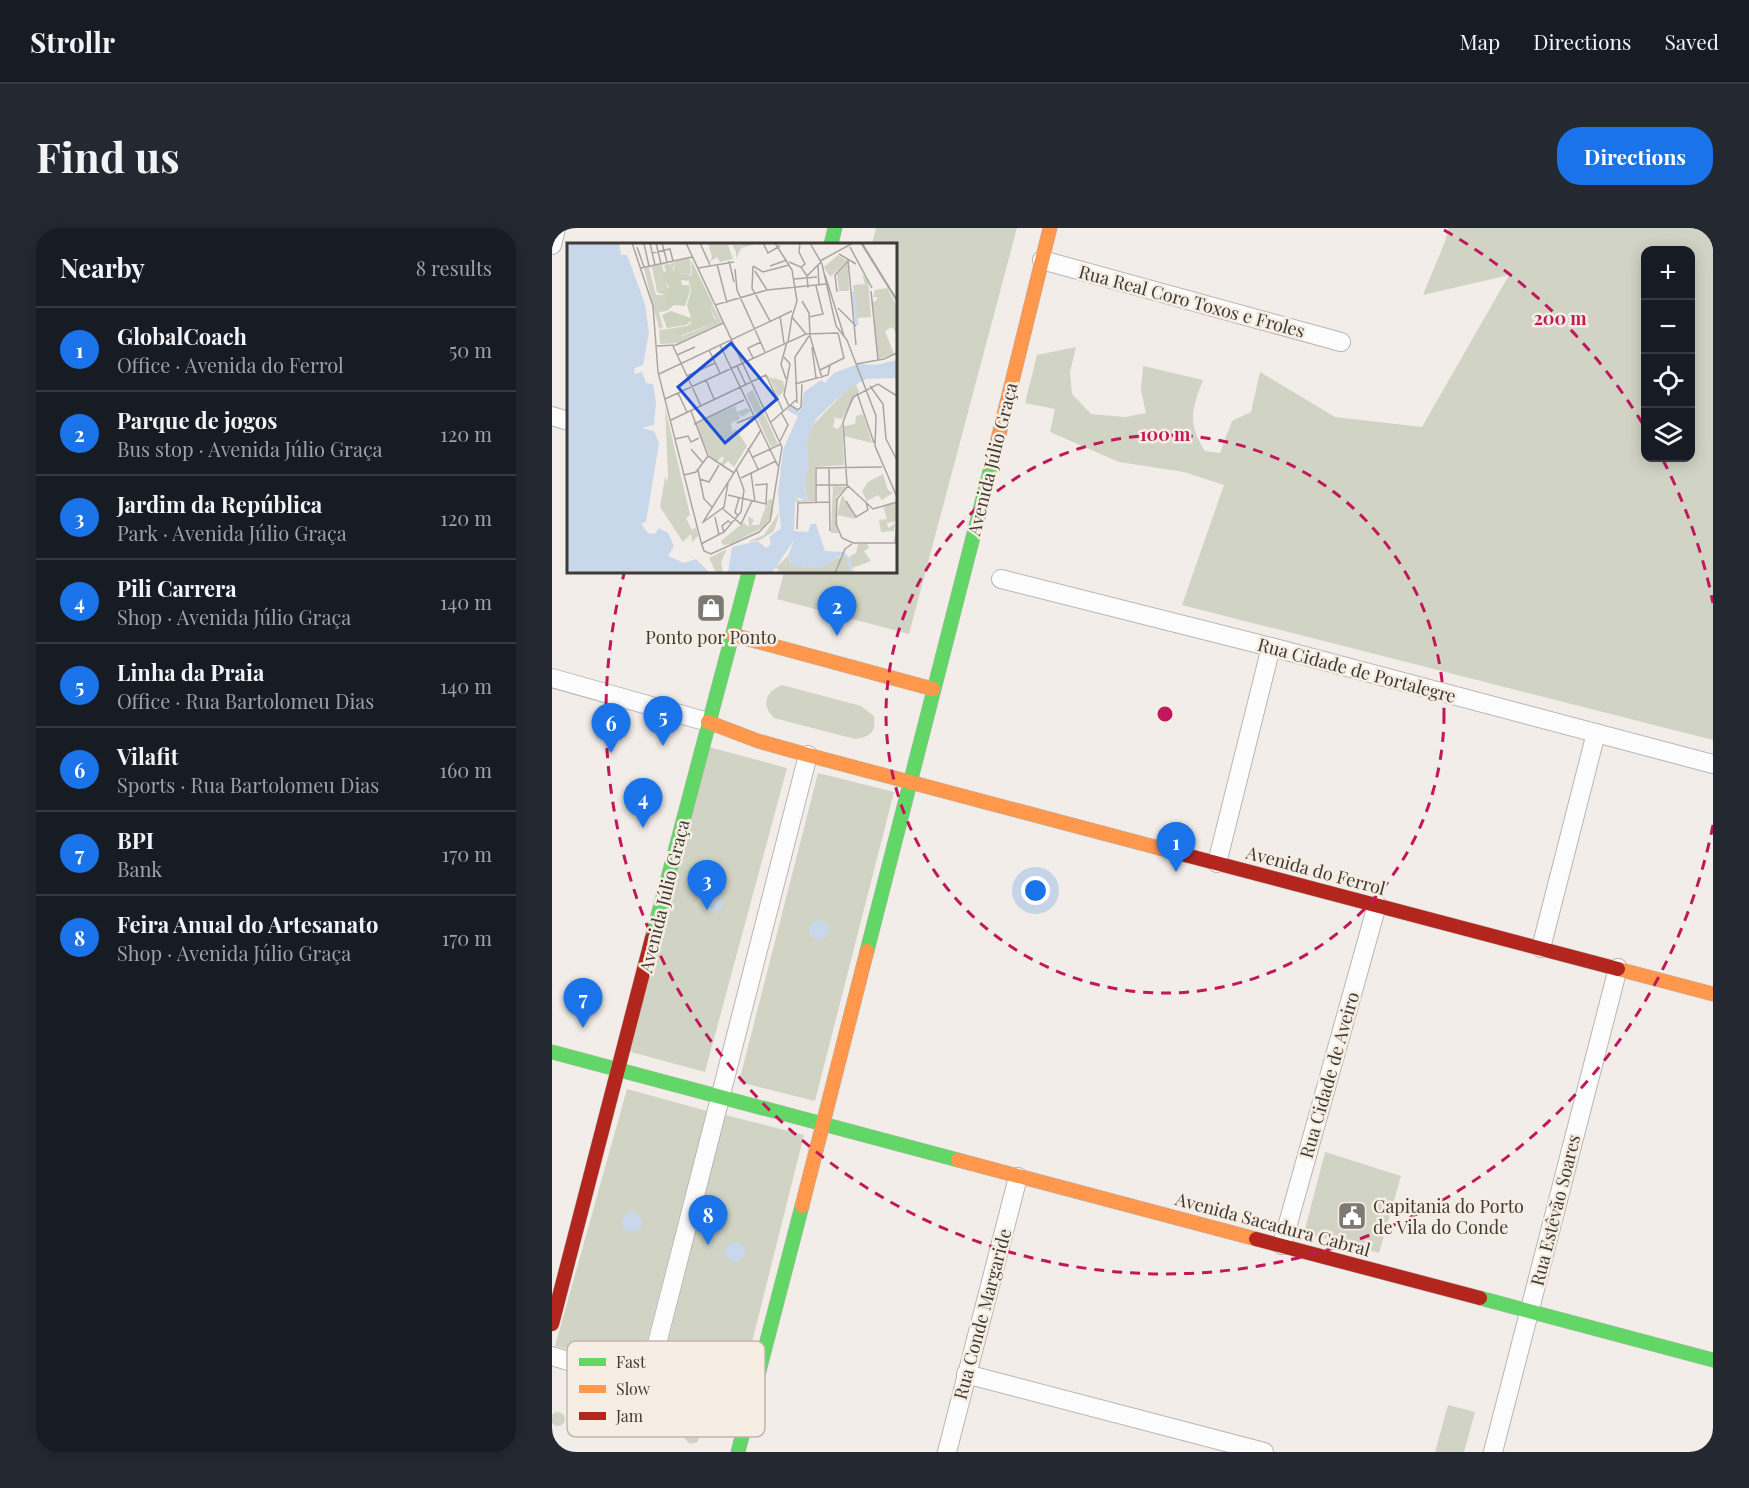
<!DOCTYPE html>
<html lang="en">
<head>
<meta charset="utf-8">
<style>
	:root { --surface:#171b24; --page:#242831; --text:#f1f3f6; --muted:#9ea1a6; --line:#363941; --accent:#1a73e8 }
	body { margin:0; font-family:"Playfair Display",serif; background:var(--page); color:var(--text) }
	.controls { position:absolute; right:18px; top:18px; display:grid; overflow:hidden; border-radius:12px; box-shadow:0 3px 15px #0003 }
	.controls button { width:54px; height:54px; display:grid; place-items:center; padding:0; border:0; border-bottom:2px solid var(--line); background:var(--surface); color:var(--text); font:30px sans-serif }
	.you { position:absolute; left:484px; top:663px; width:21px; height:21px; margin:-15px; border:4px solid #fff; border-radius:50%; background:#1a73e8; box-shadow:0 0 0 9px #1a73e833 }
	.badge { display:grid; place-items:center; width:39px; height:39px; border-radius:50%; background:var(--accent); color:#fff; font-size:20px; font-weight:700 }
	.pin { position:absolute; translate:-50% -50px; filter:drop-shadow(0 2px 3px #0008) }
	.pin::after { content:''; position:absolute; top:32px; width:21px; height:18px; background:inherit; clip-path:polygon(0 0,100% 0,50% 100%) }
	.list { margin:0; padding:0; list-style:none }
	h2 { display:flex; justify-content:space-between; align-items:center; height:78px; margin:0; padding:0 24px; font-size:26px }
	h2 small { font-size:20px; font-weight:400; color:var(--muted) }
	.list li { display:grid; grid-template-columns:39px 1fr auto; gap:18px; align-items:center; box-sizing:border-box; height:84px; padding:0 24px; border-top:2px solid var(--line) }
	.list b { display:block; font-size:22px; white-space:nowrap }
	.list p { margin:0; font-size:20px; white-space:nowrap; color:var(--muted) }
	.list em { font-size:20px; font-style:normal; color:var(--muted) }
	.icon { flex:none; width:33px; height:33px; fill:none; stroke:currentColor; stroke-width:2; stroke-linecap:round; stroke-linejoin:round }
	.map { position:relative; flex:none; width:1161px; height:1224px; overflow:hidden; border-radius:24px }
	header { display:flex; align-items:center; gap:36px; box-sizing:border-box; height:84px; padding:0 30px; background:var(--surface); border-bottom:2px solid var(--line) }
	header strong { font-size:28px }
	nav { display:flex; gap:33px; margin-inline-start:auto; font-size:21px }
	.intro { display:flex; align-items:center; justify-content:space-between; box-sizing:border-box; height:144px; padding:0 36px }
	h1 { margin:0; font-size:42px }
	.button { padding:15px 27px; border-radius:24px; background:var(--accent); color:#fff; font-size:21px; font-weight:700 }
	main { display:flex; gap:36px; padding:0 36px }
	aside { flex:1; background:var(--surface); border-radius:24px; box-shadow:0 3px 15px #0003 }
	.map>svg:first-child { display:block }
</style>
</head>
<body>
<header>
<strong>Strollr</strong>
<nav><a>Map</a><a>Directions</a><a>Saved</a></nav>
</header>
<div class="intro"><h1>Find us</h1><a class="button">Directions</a></div>
<main>
<aside>
<h2>Nearby<small>8 results</small></h2>
<ul class="list">
<li><span class="badge">1</span><div><b>GlobalCoach</b><p>Office · Avenida do Ferrol</p></div><em>50 m</em></li>
<li><span class="badge">2</span><div><b>Parque de jogos</b><p>Bus stop · Avenida Júlio Graça</p></div><em>120 m</em></li>
<li><span class="badge">3</span><div><b>Jardim da República</b><p>Park · Avenida Júlio Graça</p></div><em>120 m</em></li>
<li><span class="badge">4</span><div><b>Pili Carrera</b><p>Shop · Avenida Júlio Graça</p></div><em>140 m</em></li>
<li><span class="badge">5</span><div><b>Linha da Praia</b><p>Office · Rua Bartolomeu Dias</p></div><em>140 m</em></li>
<li><span class="badge">6</span><div><b>Vilafit</b><p>Sports · Rua Bartolomeu Dias</p></div><em>160 m</em></li>
<li><span class="badge">7</span><div><b>BPI</b><p>Bank</p></div><em>170 m</em></li>
<li><span class="badge">8</span><div><b>Feira Anual do Artesanato</b><p>Shop · Avenida Júlio Graça</p></div><em>170 m</em></li>
</ul>
</aside>
<div class="map">
<svg width="1161" height="1224" viewBox="0 0 1161 1224">
	<rect width="100%" height="100%" fill="#f2ede8"/>
	<g fill="#d1d4c4" fill-rule="evenodd">
		<polygon points="324,0 465,0 357,406 225,371 232,344 344,344 344,16 320,16"/>
		<path d="M 896,0 L 1161,0 L 1161,512 L 630,377 L 672,257 L 632,244 L 567,234 L 498,204 L 503,181 L 473,175 L 485,127 L 524,119 L 518,144 L 520,166 L 539,186 L 573,189 L 594,185 L 589,162 L 591,138 L 651,152 C 640,181 635,195 653,223 L 668,225 L 680,193 L 699,184 L 708,144 L 783,189 L 870,199 L 957,47 L 871,67 L 894,11 ZM 1094,22 L 1138,22 L 1138,230 L 1094,230 Z"/>
		<path d="M 230,457 L 309,478 L 322,488 C 324,504 319,509 303,511 L 222,490 C 209,477 213,464 230,457 Z"/>
		<polygon points="157,519 235,540 153,844 75,823"/>
		<polygon points="266,545 342,564 263,873 187,854"/>
		<polygon points="75,861 155,883 88,1140 3,1118"/>
		<polygon points="173,887 252,907 187,1166 108,1146"/>
		<polygon points="773,924 849,948 827,1025 752,1005"/>
		<polygon points="896,1177 923,1184 912,1224 883,1224"/>
		<circle cx="6" cy="1191" r="7"/>
		<polygon points="102,1187 143,1197 143,1200 147,1206 146,1214 138,1216 132,1210 133,1203 108,1197 102,1205 94,1203 92,1195 94,1191 101,1189"/>
	</g>
	<g fill="#c9d7ea">
		<circle cx="161" cy="674" r="10"/>
		<circle cx="267" cy="702" r="10"/>
		<circle cx="80" cy="994" r="10"/>
		<circle cx="183" cy="1024" r="10"/>
	</g>
	<g fill="none" stroke-linecap="round" stroke-linejoin="round">
		<g stroke="#b9b5b2" stroke-width="20">
			<g id="street">
				<polyline points="0,17 4,0"/>
				<polyline points="490,32 789,114"/>
				<polyline points="0,188 16,193"/>
				<polyline points="449,351 719,419 1161,536"/>
				<polyline points="0,450 156,494"/>
				<polyline points="665,635 719,419"/>
				<polyline points="989,720 1044,505"/>
				<polyline points="730,1017 825,677"/>
				<polyline points="0,1128 196,1187"/>
				<polyline points="98,1143 256,527"/>
				<polyline points="414,1146 712,1224"/>
				<polyline points="395,1224 466,949"/>
				<polyline points="941,1224 1066,740"/>
			</g>
		</g>
		<g stroke="#b9b5b2" stroke-width="15">
			<g id="fast">
				<polyline points="279,16 283,0"/>
				<polyline points="100,710 197,344"/>
				<polyline points="315,723 440,235"/>
				<polyline points="0,824 406,932"/>
				<polyline points="928,1070 1161,1132"/>
				<polyline points="186,1224 250,978"/>
			</g>
		</g>
		<g stroke="#b9b5b2" stroke-width="15">
			<g id="slow">
				<polyline points="440,235 498,0"/>
				<polyline points="181,407 381,461"/>
				<polyline points="156,494 206,513 256,527 622,624"/>
				<polyline points="1066,741 1161,766"/>
				<polyline points="406,932 704,1011"/>
				<polyline points="250,978 315,723"/>
			</g>
		</g>
		<g stroke="#b9b5b2" stroke-width="15">
			<g id="jam">
				<polyline points="622,624 1066,741"/>
				<polyline points="704,1011 928,1070"/>
				<polyline points="0,1096 100,710"/>
			</g>
		</g>
		<use href="#street" stroke="#fdfcfc" stroke-width="18"/>
		<use href="#fast" stroke="#63d668" stroke-width="14"/>
		<use href="#slow" stroke="#ff974d" stroke-width="14"/>
		<use href="#jam" stroke="#b3261e" stroke-width="14"/>
	</g>
	<g fill="none" stroke="#c2185b" stroke-width="3" stroke-dasharray="10 8">
		<circle cx="613" cy="486" r="279"/>
		<path d="M1161 597A559 559 0 1 1 72 346M892 2A559 559 0 0 1 1092 198M1111 232A559 559 0 0 1 1161 375"/>
	</g>
	<defs>
		<g id="shop-square" transform="scale(1.5)"><rect x="-9" y="-9" width="18" height="18" rx="4" fill="#7d7974" stroke="#f7eee3"/><path d="M-5-2.5h2.3a2.7 3.5 0 0 1 5.4 0H5L5.5 6h-11ZM-1.5-2.5h3a1.5 2.3 0 0 0-3 0Z" fill="#fff"/></g>
		<g id="civic-square" transform="scale(1.5)"><rect x="-9" y="-9" width="18" height="18" rx="4" fill="#7d7974" stroke="#f7eee3"/><path d="M-.6-6.5H3V-4.5H.6V-3L4-1V1h2V6H-6V1h2V-1L-.6-3ZM-1.2 2.5V6h2.4V2.5Z" fill="#fff"/></g>
	</defs>
	<g fill-rule="evenodd">
		<use href="#shop-square" x="159" y="380"/>
		<use href="#civic-square" x="800" y="988"/>
	</g>
	<g text-anchor="middle" dominant-baseline="central" stroke-width="5" stroke-linejoin="round" paint-order="stroke">
		<g font-size="18" fill="#3e3a36" stroke="#f7eee3">
			<text transform="translate(640 73) rotate(15)">Rua Real Coro Toxos e Froles</text>
			<text transform="translate(440 231) rotate(-76)">Avenida Júlio Graça</text>
			<text transform="translate(805 442) rotate(15)">Rua Cidade de Portalegre</text>
			<text transform="translate(764 642) rotate(15)">Avenida do Ferrol</text>
			<text transform="translate(112 668) rotate(-76)">Avenida Júlio Graça</text>
			<text transform="translate(777 847) rotate(-74)">Rua Cidade de Aveiro</text>
			<text transform="translate(1003 982) rotate(-76)">Rua Estêvão Soares</text>
			<text transform="translate(721 996) rotate(15)">Avenida Sacadura Cabral</text>
			<text transform="translate(430 1086) rotate(-75)">Rua Conde Margaride</text>
		</g>
		<g font-size="18" fill="#3e3a36" stroke="#f7eee3">
			<text x="159" y="409">Ponto por Ponto</text>
			<text x="821" y="978" text-anchor="start">Capitania do Porto<tspan x="821" dy="21">de Vila do Conde</tspan></text>
		</g>
	</g>
	<g transform="translate(15 15)">
		<rect width="330" height="330" fill="#f2ede8"/>
		<path d="M 141,0 L 193,0 L 174,5 L 169,16 L 169,9 L 165,1 L 161,2 L 166,16 L 153,19 L 150,14 L 143,19 L 145,14 ZM 271,12 L 280,18 L 263,34 L 257,24 ZM 123,15 L 124,32 L 113,30 L 108,20 L 105,29 L 103,21 L 110,18 L 95,22 L 101,46 L 90,49 L 85,24 L 82,25 L 89,52 L 98,52 L 99,58 L 100,68 L 92,69 L 96,84 L 92,86 L 77,26 L 78,25 ZM 281,19 L 282,48 L 272,48 L 270,31 ZM 295,31 L 301,36 L 304,74 L 290,75 L 286,42 L 298,41 ZM 320,45 L 330,63 L 330,91 L 325,84 L 318,88 L 327,111 L 311,116 L 305,57 L 308,59 L 311,54 L 306,54 L 308,47 ZM 145,61 L 155,79 L 111,100 L 93,101 L 92,87 L 107,85 L 115,93 L 140,83 L 149,76 L 143,65 ZM 211,124 L 207,135 L 216,138 L 218,147 L 211,154 L 207,146 L 210,143 L 207,145 L 201,133 L 207,136 ZM 294,138 L 289,142 L 292,148 L 275,176 L 265,174 L 268,176 L 266,184 L 271,186 L 275,180 L 277,222 L 248,224 L 248,258 L 228,259 L 229,253 L 231,257 L 241,257 L 237,241 L 241,223 L 240,197 L 246,182 L 281,145 ZM 186,147 L 211,201 L 204,204 L 179,151 ZM 168,163 L 170,169 L 180,165 L 184,168 L 175,174 L 172,170 L 173,176 L 164,180 L 165,189 L 169,186 L 180,203 L 167,224 L 161,218 L 156,223 L 153,221 L 157,215 L 155,213 L 150,219 L 143,214 L 128,181 ZM 98,164 L 123,272 L 119,275 L 125,287 L 129,284 L 131,293 L 125,299 L 124,291 L 116,299 L 93,264 L 98,234 L 100,239 L 101,233 ZM 296,171 L 305,200 L 277,193 L 277,183 L 288,181 L 289,173 ZM 316,231 L 321,247 L 326,250 L 315,257 L 311,252 L 300,258 L 295,248 L 301,239 ZM 266,243 L 280,244 L 269,254 L 271,290 L 264,290 ZM 275,252 L 276,253 L 289,276 L 270,272 ZM 205,256 L 206,271 L 197,284 L 164,301 L 156,302 L 154,298 L 172,283 L 177,280 L 182,284 L 181,273 L 187,277 L 184,282 L 192,282 L 201,257 ZM 330,259 L 330,278 L 320,280 L 321,285 L 329,280 L 327,288 L 314,289 L 312,277 L 320,276 L 316,263 ZM 213,268 L 207,288 L 193,297 L 180,299 L 197,292 ZM 300,300 L 302,305 L 297,308 L 304,318 L 285,325 L 282,314 L 289,310 L 291,301 ZM 160,306 L 154,319 L 156,330 L 149,330 L 142,315 ZM 276,312 L 281,316 L 284,330 L 213,330 L 209,324 L 221,313 L 223,319 L 237,324 L 255,323 Z" fill="#d1d4c4"/>
		<path d="M 124,17 L 146,61 L 143,65 L 149,79 L 113,93 L 107,85 L 120,83 L 124,80 L 124,78 L 119,82 L 100,85 L 95,72 L 104,68 L 124,75 L 120,62 L 124,48 L 122,38 L 114,37 L 115,42 L 122,42 L 123,48 L 118,63 L 107,62 L 100,68 L 98,52 L 90,49 L 102,45 L 95,30 L 99,28 L 97,22 L 102,21 L 107,29 L 108,20 L 113,30 L 125,33 Z" fill="#cdd2be"/>
		<path d="M 0,0 L 52,0 L 54,12 L 60,12 L 78,61 L 82,89 L 76,122 L 68,125 L 67,131 L 75,129 L 79,140 L 86,141 L 89,159 L 87,182 L 75,185 L 87,188 L 92,200 L 79,279 L 74,281 L 81,290 L 88,291 L 92,285 L 101,290 L 107,303 L 101,313 L 117,320 L 129,316 L 143,330 L 0,330 ZM 330,117 L 330,135 L 299,136 L 281,145 L 249,176 L 240,197 L 242,223 L 237,241 L 241,258 L 228,254 L 227,288 L 241,289 L 244,281 L 249,281 L 258,308 L 276,309 L 274,312 L 254,325 L 226,323 L 221,313 L 227,297 L 205,330 L 161,330 L 165,304 L 191,298 L 199,305 L 204,301 L 202,294 L 214,285 L 211,250 L 216,207 L 231,173 L 220,167 L 223,163 L 233,169 L 237,149 L 254,137 L 258,140 L 267,130 L 291,121 L 309,122 Z" fill="#c9d7ea"/>
		<path fill="none" stroke="#c9d7ea" stroke-width="3" d="M 286,49 L 290,82M 275,310 L 281,315 L 285,330"/>
		<path fill="none" stroke="#aaa5a1" stroke-width="1.5" d="M 65,0 L 86,63 L 91,129 L 134,299 L 137,308 L 144,311 L 192,289 L 203,278 L 215,204 L 119,0M 83,0 L 88,22M 89,0 L 94,21M 95,0 L 100,19M 133,0 L 143,22M 196,0 L 201,10 L 213,3M 208,0 L 225,27 L 230,58 L 225,74 L 239,91M 233,0 L 232,9 L 238,21 L 234,24M 243,0 L 255,21 L 269,83 L 280,97 L 309,173 L 308,203 L 330,254M 294,0 L 330,58M 295,0 L 330,57M 77,1 L 82,23M 70,4 L 77,24M 283,4 L 305,45M 85,10 L 103,6 L 106,18M 272,11 L 289,21M 281,17 L 289,102M 162,18 L 167,39M 253,18 L 286,0M 222,19 L 234,24 L 240,33M 150,21 L 160,60M 251,22 L 252,43M 186,23 L 185,45 L 203,78M 186,23 L 196,29 L 222,22M 203,23 L 220,17M 74,25 L 125,14M 131,25 L 167,19M 168,26 L 170,47 L 198,109M 188,28 L 200,47M 258,32 L 277,93M 227,36 L 250,34M 241,45 L 240,33 L 254,19M 304,48 L 311,117M 270,49 L 268,32 L 281,18M 235,58 L 242,70 L 243,93 L 255,135M 148,62 L 200,47 L 259,41M 271,65 L 289,83M 213,73 L 217,100M 242,74 L 256,71 L 249,43M 221,99 L 225,74M 153,102 L 211,223M 90,103 L 109,102 L 156,80M 106,103 L 134,163M 245,104 L 249,135M 142,107 L 153,130M 110,112 L 128,104M 217,114 L 223,121 L 217,152 L 222,163M 186,115 L 181,105 L 194,99M 289,121 L 317,116 L 330,110M 170,123 L 179,142M 253,127 L 277,115 L 271,90M 92,131 L 225,68M 120,133 L 148,120M 219,136 L 214,121 L 220,99M 139,137 L 147,156M 228,141 L 261,132 L 263,122M 303,143 L 316,161 L 319,196 L 330,217M 111,150 L 120,169M 290,150 L 307,200M 98,156 L 239,91 L 271,90M 230,160 L 228,114 L 242,93M 223,162 L 231,167 L 234,164 L 235,141M 124,168 L 141,213 L 167,230M 104,177 L 199,132 L 216,168M 204,179 L 229,157M 170,180 L 187,173M 127,181 L 177,157M 108,196 L 121,193 L 124,199 L 132,195M 213,198 L 221,182 L 214,169M 181,205 L 191,226M 124,206 L 136,220M 186,214 L 214,201M 262,224 L 263,288M 131,227 L 137,256 L 146,265M 184,230 L 188,259M 117,232 L 129,229 L 141,213M 174,235 L 209,218M 133,236 L 142,239 L 152,222M 249,242 L 280,242 L 306,266 L 330,259M 280,242 L 276,179 L 286,154 L 311,141 L 330,153M 281,243 L 270,256 L 269,281 L 275,295 L 286,300 L 330,300M 161,252 L 199,261 L 200,241 L 188,242M 279,258 L 289,274 L 301,267 L 299,259M 249,259 L 249,225 L 315,224M 156,266 L 174,281 L 185,258M 171,273 L 168,269 L 172,255M 148,274 L 152,292M 136,279 L 194,187M 135,280 L 157,264 L 161,240M 230,286 L 231,260 L 263,259M 157,289 L 155,283 L 161,278 L 165,281M 328,300 L 330,280M 134,301 L 157,289 L 174,269 L 177,247 L 169,225M 268,330 L 278,306 L 285,301"/>
		<path fill="#1d4ed8" fill-opacity="0.15" stroke="#1d4ed8" stroke-width="3" d="M 164,100 L 210,156 L 158,200 L 111,144 Z"/>
		<rect width="330" height="330" fill="none" stroke="#3e3a36" stroke-width="3"/>
	</g>
	<rect x="15" y="1113" width="198" height="96" rx="9" fill="#f7eee3" stroke="#c0b8af" stroke-width="1.5"/>
	<rect x="27" y="1130" width="27" height="8" fill="#63d668"/>
	<rect x="27" y="1157" width="27" height="8" fill="#ff974d"/>
	<rect x="27" y="1184" width="27" height="8" fill="#b3261e"/>
	<g font-size="16" fill="#3e3a36">
		<text x="64" y="1140">Fast</text>
		<text x="64" y="1167">Slow</text>
		<text x="64" y="1194">Jam</text>
	</g>
	<circle cx="613" cy="486" r="9" fill="#c2185b" stroke="#f7eee3" stroke-width="3"/>
	<g font-size="18" text-anchor="middle" font-weight="bold" fill="#c2185b" stroke="#f7eee3" stroke-width="5" stroke-linejoin="round" paint-order="stroke">
		<text x="1008" y="97">200 m</text>
		<text x="613" y="213">100 m</text>
	</g>
</svg>
<div class="controls">
<button>+</button>
<button>−</button>
<button><svg class="icon" aria-label="locate" viewBox="0 0 24 24"><circle cx="12" cy="12" r="6"/><path d="M12 2v4M12 18v4M2 12h4M18 12h4"/></svg></button>
<button><svg class="icon" aria-label="layers" viewBox="0 0 24 24"><path d="M12 4l9 5-9 5-9-5zM3 14l9 5 9-5"/></svg></button>
</div>
<div class="you"></div>
<div class="pin badge" style="left:624px;top:644px">1</div>
<div class="pin badge" style="left:285px;top:408px">2</div>
<div class="pin badge" style="left:155px;top:682px">3</div>
<div class="pin badge" style="left:91px;top:600px">4</div>
<div class="pin badge" style="left:111px;top:518px">5</div>
<div class="pin badge" style="left:59px;top:525px">6</div>
<div class="pin badge" style="left:31px;top:800px">7</div>
<div class="pin badge" style="left:156px;top:1017px">8</div>
</div>
</main>
</body>
</html>
